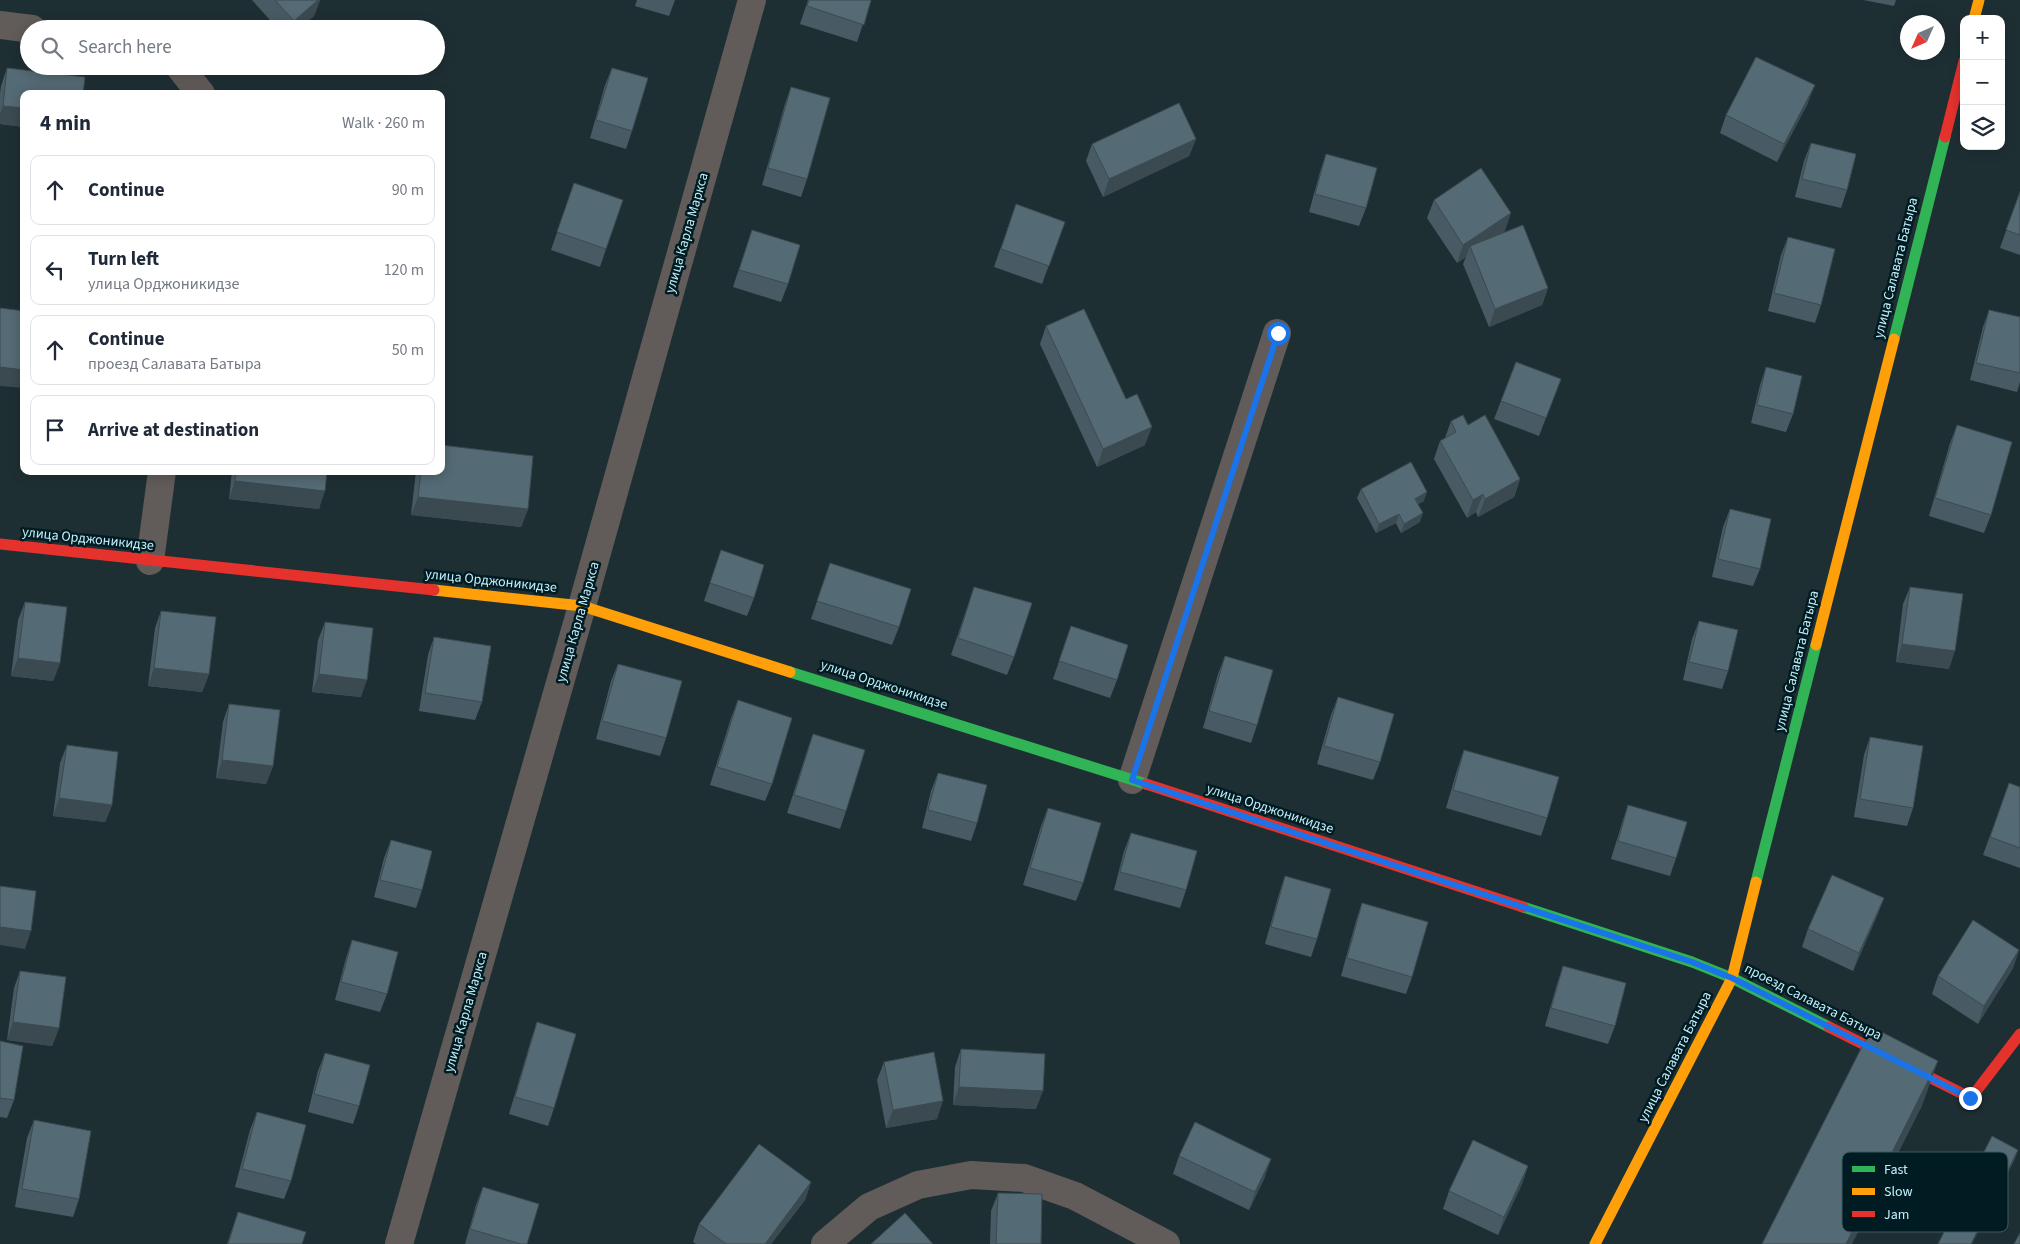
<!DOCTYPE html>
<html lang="en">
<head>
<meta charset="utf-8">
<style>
	:root { --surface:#fff; --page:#f6f6f7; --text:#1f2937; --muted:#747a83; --line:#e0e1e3 }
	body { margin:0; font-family:"Source Sans 3",sans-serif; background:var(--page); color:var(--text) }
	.controls { position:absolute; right:15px; top:15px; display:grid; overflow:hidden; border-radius:10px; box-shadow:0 2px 12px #0003 }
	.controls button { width:45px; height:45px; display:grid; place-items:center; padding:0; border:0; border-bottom:1px solid var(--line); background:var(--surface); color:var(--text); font:25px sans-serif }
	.compass { position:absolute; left:1900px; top:15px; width:45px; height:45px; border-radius:50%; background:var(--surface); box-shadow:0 2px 12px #0003; rotate:225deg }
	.stop { position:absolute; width:15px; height:15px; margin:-11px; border:4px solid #1a73e8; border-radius:50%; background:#fff }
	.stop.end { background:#1a73e8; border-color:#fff; box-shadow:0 1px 5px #0008 }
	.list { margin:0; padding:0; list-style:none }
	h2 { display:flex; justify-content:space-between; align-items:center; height:65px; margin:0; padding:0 20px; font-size:21px }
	h2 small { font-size:16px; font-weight:400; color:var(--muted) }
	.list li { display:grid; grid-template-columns:32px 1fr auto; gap:15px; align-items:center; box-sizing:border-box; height:70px; margin:0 10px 10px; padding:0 10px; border:1px solid var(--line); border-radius:10px }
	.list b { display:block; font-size:19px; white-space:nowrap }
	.list p { margin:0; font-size:16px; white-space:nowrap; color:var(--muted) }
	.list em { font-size:16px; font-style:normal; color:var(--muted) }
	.icon { flex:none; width:28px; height:28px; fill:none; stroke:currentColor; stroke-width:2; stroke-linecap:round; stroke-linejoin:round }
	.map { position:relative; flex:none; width:2020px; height:1244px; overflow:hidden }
	.search { position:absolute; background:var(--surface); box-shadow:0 2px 12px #0003; left:20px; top:20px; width:425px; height:55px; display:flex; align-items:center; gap:12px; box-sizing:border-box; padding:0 18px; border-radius:28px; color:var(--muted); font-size:19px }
	.panel { position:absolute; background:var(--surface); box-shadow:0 2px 12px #0003; left:20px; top:90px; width:425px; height:385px; border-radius:10px }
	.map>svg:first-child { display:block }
</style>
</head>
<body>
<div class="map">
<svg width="2020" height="1244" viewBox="0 0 2020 1244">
	<rect width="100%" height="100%" fill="#1e2f33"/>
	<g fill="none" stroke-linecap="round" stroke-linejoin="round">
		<g stroke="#615b59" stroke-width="28">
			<polyline points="0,25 32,29"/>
			<polyline points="179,66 201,94"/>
			<polyline points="150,561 162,471"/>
			<polyline points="1132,780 1277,333"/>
			<polyline points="399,1244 582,606 752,0"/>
			<polyline points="825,1244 869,1207 918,1185 971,1175 1024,1178 1075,1196 1166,1244"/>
		</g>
		<g stroke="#30b455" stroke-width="11">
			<polyline points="1894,339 1945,137"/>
			<polyline points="790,672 1146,784"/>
			<polyline points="1756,882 1816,645"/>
			<polyline points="1523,907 1692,962 1732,978 1829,1027"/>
		</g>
		<g stroke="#ff9f0a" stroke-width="11">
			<polyline points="1974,19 1979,0"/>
			<polyline points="434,590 582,606 790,672"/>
			<polyline points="1816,645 1894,339"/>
			<polyline points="1595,1244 1732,978 1756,882"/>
		</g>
		<g stroke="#e5322d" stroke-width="11">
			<polyline points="1945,137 1964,61"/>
			<polyline points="0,544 434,590"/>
			<polyline points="1146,784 1523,907"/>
			<polyline points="1829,1027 1971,1098 2020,1034"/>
		</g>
	</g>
	<g fill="#485b64">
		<polygon points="252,0 320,0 314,16 299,29 278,29"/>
		<polygon points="637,0 675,0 669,16 635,6"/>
		<polygon points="808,0 871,0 857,42 800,24"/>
		<polygon points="1863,0 1896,0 1894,6"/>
		<polygon points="7,68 24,94 24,127 0,124 0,93 1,86"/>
		<polygon points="612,68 632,131 626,149 590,138 605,85"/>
		<polygon points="791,87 807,179 801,197 762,185 785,104"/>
		<polygon points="1808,103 1777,162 1720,133 1726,115"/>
		<polygon points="1196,139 1189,156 1103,197 1086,161 1092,144"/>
		<polygon points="1811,143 1847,190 1841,208 1795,197 1804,161"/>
		<polygon points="1326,154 1366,208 1359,226 1309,212 1320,172"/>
		<polygon points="574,183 606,249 600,267 551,250"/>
		<polygon points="2020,191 2020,255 2000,248"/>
		<polygon points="1434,200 1505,231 1499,235 1548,288 1542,305 1489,327 1463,264 1466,257 1457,263 1427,218"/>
		<polygon points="1016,204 1065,222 1042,284 994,267"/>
		<polygon points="752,230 788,284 781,302 733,287"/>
		<polygon points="1788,237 1821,305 1815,323 1768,311 1781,255"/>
		<polygon points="1989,310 2020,317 2020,382 2017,392 1970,380 1983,327"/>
		<polygon points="1046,326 1145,445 1097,467 1040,344"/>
		<polygon points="1516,362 1561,379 1539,436 1494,419"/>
		<polygon points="1766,367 1793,414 1786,432 1751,423 1760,385"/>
		<polygon points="1451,421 1468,425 1520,479 1514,497 1478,517 1476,512 1467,518 1434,459 1440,441 1445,438"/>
		<polygon points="1957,425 1991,515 1984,533 1929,516 1950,443"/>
		<polygon points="232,471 327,471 319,509 229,499"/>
		<polygon points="416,471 441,471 528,509 521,527 411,515"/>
		<polygon points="1361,489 1424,501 1418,504 1420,522 1401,533 1396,523 1376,533 1357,498"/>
		<polygon points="1730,509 1760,569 1753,586 1712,577 1723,527"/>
		<polygon points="721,550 754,598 747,616 704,601"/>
		<polygon points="830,563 899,627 892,645 811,619"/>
		<polygon points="974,587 1014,657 1007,675 951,655"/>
		<polygon points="1910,587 1949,669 1896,662 1903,604"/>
		<polygon points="25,602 60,663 53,681 11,676 18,620"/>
		<polygon points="161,611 209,674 202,692 148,686 155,628"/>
		<polygon points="1699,621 1728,671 1722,689 1683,680 1692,639"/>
		<polygon points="325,622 361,697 312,692 318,640"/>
		<polygon points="1071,626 1117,680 1110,698 1053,679"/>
		<polygon points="434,637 482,702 475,720 419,711 428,655"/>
		<polygon points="1225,656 1257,725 1251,743 1203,728 1218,674"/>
		<polygon points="618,664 666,738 660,756 596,739 611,681"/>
		<polygon points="1338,697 1380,762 1373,780 1317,764 1331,715"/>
		<polygon points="738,700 772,784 765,801 710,785 731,718"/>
		<polygon points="229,704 273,766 266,784 216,778 223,722"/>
		<polygon points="813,734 846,811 840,829 787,813 807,751"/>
		<polygon points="1870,737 1913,808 1907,826 1854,817 1864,755"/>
		<polygon points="67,745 112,805 105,822 53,816 60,763"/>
		<polygon points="1464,750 1547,818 1541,836 1446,808 1458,767"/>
		<polygon points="938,773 977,823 971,841 922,828 931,791"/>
		<polygon points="2009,783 2020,787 2020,868 1983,855"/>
		<polygon points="1628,805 1676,858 1670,876 1611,859 1622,823"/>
		<polygon points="1048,808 1083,883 1076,901 1023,885 1041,826"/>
		<polygon points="1131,833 1186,890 1180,908 1114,890 1124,851"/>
		<polygon points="391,840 422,890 416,908 374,897 384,858"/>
		<polygon points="1285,876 1317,939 1311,957 1265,944 1279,894"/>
		<polygon points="1884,898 1877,916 1853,971 1802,947 1808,929"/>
		<polygon points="1362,903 1412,977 1406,994 1341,976 1356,921"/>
		<polygon points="352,940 387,994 380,1012 335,1000 346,958"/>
		<polygon points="2019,950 2013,968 1978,1024 1932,994 1938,976"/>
		<polygon points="1563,966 1615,1026 1608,1044 1545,1026 1557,984"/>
		<polygon points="20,971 59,1028 52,1046 7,1040 14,988"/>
		<polygon points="537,1022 554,1108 548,1126 509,1114 531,1040"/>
		<polygon points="0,1041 14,1100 7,1118 0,1117"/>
		<polygon points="961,1049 1036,1109 953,1105 955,1067"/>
		<polygon points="325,1053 359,1106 353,1124 308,1112 318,1071"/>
		<polygon points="884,1062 937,1119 886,1128 877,1080"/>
		<polygon points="257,1112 291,1181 284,1199 235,1187 250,1130"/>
		<polygon points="34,1120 79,1199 73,1217 15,1207 27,1138"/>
		<polygon points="1179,1156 1265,1177 1249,1210 1173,1174"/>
		<polygon points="1528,1166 1522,1184 1498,1235 1443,1209 1449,1191"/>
		<polygon points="811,1182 805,1200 771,1244 696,1244 693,1242 699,1224"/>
		<polygon points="483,1187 527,1244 465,1244 476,1205"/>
		<polygon points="998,1193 1041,1244 990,1244 991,1211"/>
		<polygon points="238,1212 302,1244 227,1244"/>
	</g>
	<g fill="#3b4a51">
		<polygon points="318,0 320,0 314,16 299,29 291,29 294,21"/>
		<polygon points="1815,85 1808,103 1777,162 1784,144"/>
		<polygon points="3,106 24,108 24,127 0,124 0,114"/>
		<polygon points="1196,139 1189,156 1103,197 1109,179"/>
		<polygon points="1511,213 1505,231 1472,253 1470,246 1466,257 1457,263 1463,245"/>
		<polygon points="1548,288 1542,305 1489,327 1495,309"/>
		<polygon points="0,367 24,370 24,388 0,386"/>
		<polygon points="1152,427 1145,445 1097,467 1103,449"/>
		<polygon points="1520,479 1514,497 1478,517 1485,499"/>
		<polygon points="235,481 325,491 319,509 229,499"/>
		<polygon points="1427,492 1424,501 1412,508 1415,499"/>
		<polygon points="1483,494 1476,512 1467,518 1473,500"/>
		<polygon points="418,497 528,509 521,527 411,515"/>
		<polygon points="1423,513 1420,522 1401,533 1404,524"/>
		<polygon points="1399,514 1396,523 1376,533 1379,524"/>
		<polygon points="1902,644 1955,651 1949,669 1896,662"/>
		<polygon points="18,658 60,663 53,681 11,676"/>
		<polygon points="154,668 209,674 202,692 148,686"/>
		<polygon points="319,674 367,680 361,697 312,692"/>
		<polygon points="222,760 273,766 266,784 216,778"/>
		<polygon points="59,798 112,805 105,822 53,816"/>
		<polygon points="1884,898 1877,916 1853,971 1859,953"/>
		<polygon points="0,927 31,931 25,949 0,945"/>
		<polygon points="2019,950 2013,968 1978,1024 1984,1006"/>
		<polygon points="13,1022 59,1028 52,1046 7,1040"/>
		<polygon points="1938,1061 1922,1106 1852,1244 1846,1244"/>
		<polygon points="959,1087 1043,1091 1036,1109 953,1105"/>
		<polygon points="943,1101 937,1119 886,1128 893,1110"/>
		<polygon points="2018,1150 2015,1159 1972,1244 1971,1244"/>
		<polygon points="1271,1159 1265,1177 1249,1210 1255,1192"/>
		<polygon points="1528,1166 1522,1184 1498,1235 1504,1217"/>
		<polygon points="811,1182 805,1200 771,1244 765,1244"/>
	</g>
	<g fill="#546a74" stroke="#3b4a51">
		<polygon points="275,0 318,0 294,21"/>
		<polygon points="809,0 871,0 864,25 807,6"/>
		<polygon points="1756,57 1815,85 1784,144 1726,115"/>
		<polygon points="7,68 85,77 83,94 24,94 24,108 3,106"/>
		<polygon points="612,68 648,78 632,131 596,120"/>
		<polygon points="791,87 830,98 807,179 768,168"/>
		<polygon points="1179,103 1196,139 1109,179 1092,144"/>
		<polygon points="1811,143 1856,154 1847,190 1802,179"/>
		<polygon points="1326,154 1377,168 1366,208 1315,194"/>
		<polygon points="1481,168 1511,213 1463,245 1434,200"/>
		<polygon points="574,183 623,200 606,249 557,232"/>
		<polygon points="2020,192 2020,235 2006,230"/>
		<polygon points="1016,204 1065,222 1049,266 1001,249"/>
		<polygon points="1523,225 1548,288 1495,309 1470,246"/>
		<polygon points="752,230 800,245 788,284 739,270"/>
		<polygon points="1788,237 1835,249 1821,305 1774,293"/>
		<polygon points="0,308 24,311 24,370 0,367"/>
		<polygon points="1084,309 1126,399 1137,394 1152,427 1103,449 1046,326"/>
		<polygon points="1989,310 2020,317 2020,373 1976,363"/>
		<polygon points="1516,362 1561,379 1546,418 1501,401"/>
		<polygon points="1766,367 1802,376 1793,414 1757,405"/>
		<polygon points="1463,415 1468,425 1485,415 1520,479 1485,499 1483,494 1473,500 1440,441 1456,432 1451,421"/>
		<polygon points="1957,425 2012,442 1991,515 1935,498"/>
		<polygon points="441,445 533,456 528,509 418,497 421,471 441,471"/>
		<polygon points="1411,462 1427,492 1415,499 1423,513 1404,524 1399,514 1379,524 1361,489"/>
		<polygon points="236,471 327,471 325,491 235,481"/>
		<polygon points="1730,509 1771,519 1760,569 1718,559"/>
		<polygon points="721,550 764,565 754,598 710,583"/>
		<polygon points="830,563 911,589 899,627 817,601"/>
		<polygon points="974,587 1032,603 1014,657 958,638"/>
		<polygon points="1910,587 1963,594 1955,651 1902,644"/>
		<polygon points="25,602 67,607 60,663 18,658"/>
		<polygon points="161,611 216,617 209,674 154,668"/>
		<polygon points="1699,621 1738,630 1728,671 1689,662"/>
		<polygon points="325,622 373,628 367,680 319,674"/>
		<polygon points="1071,626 1128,645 1117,680 1059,661"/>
		<polygon points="434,637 491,646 482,702 425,693"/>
		<polygon points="1225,656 1273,670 1257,725 1209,711"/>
		<polygon points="618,664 682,681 666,738 602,721"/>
		<polygon points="1338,697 1394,714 1380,762 1324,746"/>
		<polygon points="738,700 792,718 772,784 717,767"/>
		<polygon points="229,704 280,710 273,766 222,760"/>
		<polygon points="813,734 865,750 846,811 794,795"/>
		<polygon points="1870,737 1923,746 1913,808 1860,799"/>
		<polygon points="67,745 118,752 112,805 59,798"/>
		<polygon points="1464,750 1559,777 1547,818 1453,790"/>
		<polygon points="938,773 987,785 977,823 928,810"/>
		<polygon points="2009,783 2020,787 2020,848 1990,837"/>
		<polygon points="1628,805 1687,822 1676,858 1618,841"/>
		<polygon points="1048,808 1101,823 1083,883 1030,868"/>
		<polygon points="1131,833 1197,851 1186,890 1120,872"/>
		<polygon points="391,840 432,851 422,890 380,880"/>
		<polygon points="1832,875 1884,898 1859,953 1808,929"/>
		<polygon points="1285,876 1331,889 1317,939 1271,927"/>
		<polygon points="0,886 36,891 31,931 0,927"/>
		<polygon points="1362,903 1428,922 1412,977 1347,958"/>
		<polygon points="1973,920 2019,950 1984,1006 1938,976"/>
		<polygon points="352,940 398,952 387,994 341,982"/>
		<polygon points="1563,966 1626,983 1615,1026 1551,1008"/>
		<polygon points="20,971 66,977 59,1028 13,1022"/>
		<polygon points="537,1022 576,1034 554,1108 515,1097"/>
		<polygon points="1872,1027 1938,1061 1846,1244 1762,1244"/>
		<polygon points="0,1041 23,1046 14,1100 0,1098"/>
		<polygon points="961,1049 1045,1054 1043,1091 959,1087"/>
		<polygon points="934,1052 943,1101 893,1110 884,1062"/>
		<polygon points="325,1053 370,1065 359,1106 314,1094"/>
		<polygon points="257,1112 306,1125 291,1181 242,1169"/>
		<polygon points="34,1120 91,1131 79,1199 22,1189"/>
		<polygon points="1195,1122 1271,1159 1255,1192 1179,1156"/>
		<polygon points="1992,1136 2018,1150 1971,1244 1938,1244"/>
		<polygon points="1473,1140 1528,1166 1504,1217 1449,1191"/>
		<polygon points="759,1144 811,1182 765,1244 726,1244 699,1224"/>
		<polygon points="483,1187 539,1204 527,1244 521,1244 470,1229"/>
		<polygon points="998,1193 1042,1194 1041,1244 996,1244"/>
		<polygon points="238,1212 306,1232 302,1244 228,1244"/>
		<polygon points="905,1213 933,1244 871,1244"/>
		<polygon points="2020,1233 2020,1244 2014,1244"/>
	</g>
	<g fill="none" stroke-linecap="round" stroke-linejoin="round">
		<polyline stroke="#1a73e8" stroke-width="6" points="1278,333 1132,780 1692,962 1732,978 1970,1098"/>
	</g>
	<g text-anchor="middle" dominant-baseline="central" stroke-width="5" stroke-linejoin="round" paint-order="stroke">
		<g font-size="14" fill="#c3effa" stroke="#001c22">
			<text transform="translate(687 233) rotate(-74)">улица Карла Маркса</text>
			<text transform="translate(1896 268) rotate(-76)">улица Салавата Батыра</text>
			<text transform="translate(88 539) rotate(6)">улица Орджоникидзе</text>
			<text transform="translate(491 581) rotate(6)">улица Орджоникидзе</text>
			<text transform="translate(578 622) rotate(-74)">улица Карла Маркса</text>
			<text transform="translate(1797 661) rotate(-76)">улица Салавата Батыра</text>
			<text transform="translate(884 685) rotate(18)">улица Орджоникидзе</text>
			<text transform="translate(1270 809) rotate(18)">улица Орджоникидзе</text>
			<text transform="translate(1813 1002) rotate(27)">проезд Салавата Батыра</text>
			<text transform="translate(466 1012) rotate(-74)">улица Карла Маркса</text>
			<text transform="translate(1675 1057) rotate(-63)">улица Салавата Батыра</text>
		</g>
	</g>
	<rect x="1842" y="1152" width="166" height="80" rx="8" fill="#001c22" stroke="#3a5b63" stroke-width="1"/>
	<rect x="1852" y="1166" width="23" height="6" fill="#30b455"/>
	<rect x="1852" y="1188" width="23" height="7" fill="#ff9f0a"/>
	<rect x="1852" y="1211" width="23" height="6" fill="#e5322d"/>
	<g font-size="14" fill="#c3effa">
		<text x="1884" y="1174">Fast</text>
		<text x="1884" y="1196">Slow</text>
		<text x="1884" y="1219">Jam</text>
	</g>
</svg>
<div class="controls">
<button>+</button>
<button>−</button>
<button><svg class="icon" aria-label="layers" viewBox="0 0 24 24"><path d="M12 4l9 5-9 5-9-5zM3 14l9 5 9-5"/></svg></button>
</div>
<svg class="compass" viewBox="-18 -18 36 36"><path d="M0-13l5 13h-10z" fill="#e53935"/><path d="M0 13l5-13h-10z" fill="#747a83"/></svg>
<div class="stop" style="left:1278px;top:333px"></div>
<div class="stop end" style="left:1970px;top:1098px"></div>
<div class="search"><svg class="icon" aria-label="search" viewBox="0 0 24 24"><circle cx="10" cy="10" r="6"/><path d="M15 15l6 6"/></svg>Search here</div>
<section class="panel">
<h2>4 min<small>Walk · 260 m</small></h2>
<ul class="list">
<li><svg class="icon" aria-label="ahead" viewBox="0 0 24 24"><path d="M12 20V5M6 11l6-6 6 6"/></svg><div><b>Continue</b></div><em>90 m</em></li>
<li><svg class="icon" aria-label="left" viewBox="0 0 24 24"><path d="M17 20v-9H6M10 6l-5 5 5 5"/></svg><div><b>Turn left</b><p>улица Орджоникидзе</p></div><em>120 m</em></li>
<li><svg class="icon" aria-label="ahead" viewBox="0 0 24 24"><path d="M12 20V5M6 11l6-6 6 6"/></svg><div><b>Continue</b><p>проезд Салавата Батыра</p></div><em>50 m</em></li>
<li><svg class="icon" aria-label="arrive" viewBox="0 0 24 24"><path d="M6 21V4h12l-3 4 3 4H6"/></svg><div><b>Arrive at destination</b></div></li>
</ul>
</section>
</div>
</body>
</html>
